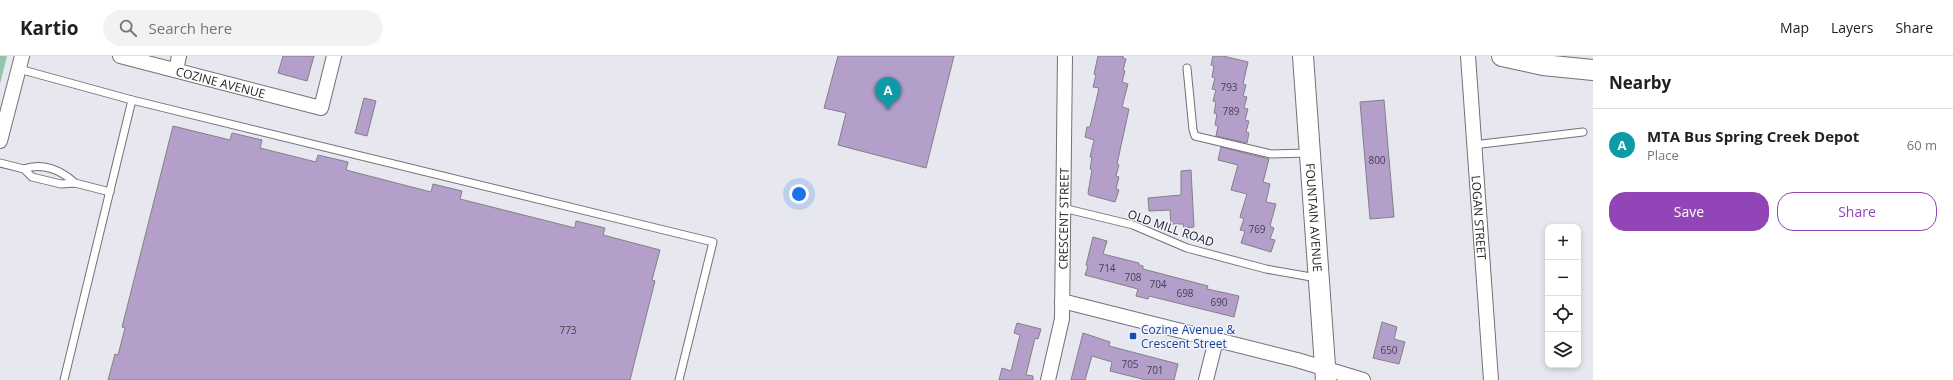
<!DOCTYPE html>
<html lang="en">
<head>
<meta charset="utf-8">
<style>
	:root { --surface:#fff; --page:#f2f2f2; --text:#202124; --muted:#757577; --line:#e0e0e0; --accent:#9245b7 }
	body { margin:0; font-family:"Open Sans",sans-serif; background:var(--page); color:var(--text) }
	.controls { position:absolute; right:12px; bottom:12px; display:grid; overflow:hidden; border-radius:8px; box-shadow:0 2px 6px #0003 }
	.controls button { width:36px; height:36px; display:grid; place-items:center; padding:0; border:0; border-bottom:1px solid var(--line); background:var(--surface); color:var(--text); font:20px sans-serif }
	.you { position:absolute; left:799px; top:138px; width:14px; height:14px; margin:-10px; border:3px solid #fff; border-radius:50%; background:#1a73e8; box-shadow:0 0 0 6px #1a73e833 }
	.badge { display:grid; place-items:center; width:26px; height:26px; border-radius:50%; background:var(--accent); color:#fff; font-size:13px; font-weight:700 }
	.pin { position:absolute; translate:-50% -33px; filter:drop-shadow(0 1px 2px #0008) }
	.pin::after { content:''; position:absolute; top:21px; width:14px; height:12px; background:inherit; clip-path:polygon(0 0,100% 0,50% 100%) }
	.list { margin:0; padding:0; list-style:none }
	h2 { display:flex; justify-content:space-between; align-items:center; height:52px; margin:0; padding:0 16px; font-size:17px }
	h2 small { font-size:13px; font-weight:400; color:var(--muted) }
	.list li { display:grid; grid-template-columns:26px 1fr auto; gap:12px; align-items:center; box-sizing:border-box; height:72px; padding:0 16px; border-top:1px solid var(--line) }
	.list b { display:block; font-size:15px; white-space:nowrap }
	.list p { margin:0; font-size:13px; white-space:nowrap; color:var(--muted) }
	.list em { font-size:13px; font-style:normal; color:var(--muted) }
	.actions { display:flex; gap:8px; padding:12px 16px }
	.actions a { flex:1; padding:9px 0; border:1px solid var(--accent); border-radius:16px; text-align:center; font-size:14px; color:var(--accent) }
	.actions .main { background:var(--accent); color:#fff }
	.icon { flex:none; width:22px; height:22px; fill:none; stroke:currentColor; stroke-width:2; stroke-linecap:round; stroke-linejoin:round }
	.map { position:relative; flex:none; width:1593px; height:324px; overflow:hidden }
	header { display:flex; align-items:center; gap:24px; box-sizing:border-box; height:56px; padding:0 20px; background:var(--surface); border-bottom:1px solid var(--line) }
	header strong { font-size:19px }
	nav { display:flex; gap:22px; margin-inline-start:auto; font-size:14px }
	.search { width:280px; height:36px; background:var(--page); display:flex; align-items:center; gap:10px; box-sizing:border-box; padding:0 14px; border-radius:22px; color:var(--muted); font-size:15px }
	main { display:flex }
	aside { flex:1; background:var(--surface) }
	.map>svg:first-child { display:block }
</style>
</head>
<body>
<header>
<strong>Kartio</strong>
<div class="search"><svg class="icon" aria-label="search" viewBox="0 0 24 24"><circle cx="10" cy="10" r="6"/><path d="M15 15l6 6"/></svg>Search here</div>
<nav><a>Map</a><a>Layers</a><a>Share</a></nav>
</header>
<main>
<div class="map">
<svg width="1593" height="324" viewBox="0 0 1593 324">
	<rect width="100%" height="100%" fill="#e6e7ef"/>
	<polygon fill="#94c4ab" points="0,0 7,0 0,28"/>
	<g fill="#b49fcb" stroke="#838087">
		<polygon points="283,0 314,0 307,25 278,17"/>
		<polygon points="838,0 954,0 926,112 838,89 846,57 824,52"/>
		<polygon points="1098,0 1123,0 1123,2 1126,3 1123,14 1125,15 1122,26 1128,28 1122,51 1129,53 1117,108 1119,109 1116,120 1119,121 1116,133 1119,134 1115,146 1089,139 1088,137 1092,114 1090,113 1092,101 1090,101 1094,84 1085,81 1087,71 1090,71 1099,32 1093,31 1096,19 1094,18"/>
		<polygon points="1213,0 1223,0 1248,6 1243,28 1246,29 1243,40 1247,41 1244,52 1248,53 1245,64 1249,65 1246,76 1249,77 1247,87 1216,80 1218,70 1215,69 1217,58 1214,57 1216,46 1213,45 1216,34 1212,33 1215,22 1212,21 1214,10 1211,9"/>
		<polygon points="364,42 376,45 367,80 355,77"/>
		<polygon points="1384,44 1394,161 1370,163 1360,46"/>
		<polygon points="173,70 230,84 232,77 262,84 260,92 316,106 318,99 348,106 346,114 431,136 433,128 462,135 460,143 575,172 576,165 605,172 603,179 660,194 652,224 655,225 630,324 108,324 115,298 118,299 125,272 122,271"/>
		<polygon points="1221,91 1269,103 1263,126 1270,128 1266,146 1276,148 1270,170 1274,172 1270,183 1275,184 1271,196 1241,187 1245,175 1240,174 1244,163 1240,161 1247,138 1231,134 1238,109 1218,104"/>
		<polygon points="1191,114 1194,171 1184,172 1183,168 1171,168 1170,154 1149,155 1148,142 1181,139 1181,115"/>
		<polygon points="1093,181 1107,185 1103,198 1139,207 1139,209 1143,210 1143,213 1208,230 1207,233 1239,240 1234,261 1149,240 1148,243 1136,240 1138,233 1085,219 1088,210 1086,209"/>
		<polygon points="1382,266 1397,271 1394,283 1405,286 1399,308 1373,302"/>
		<polygon points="1017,267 1041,273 1038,283 1035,282 1026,319 1033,320 1033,324 999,324 1002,312 1011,315 1020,279 1014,277"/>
		<polygon points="1083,277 1110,286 1109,290 1178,308 1174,324 1146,324 1110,315 1112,306 1092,300 1085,324 1071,324"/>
	</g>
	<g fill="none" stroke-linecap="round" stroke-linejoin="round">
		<g stroke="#717178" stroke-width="9">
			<g id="lane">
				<polyline points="1187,12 1193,74 1195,80 1271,98 1308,97"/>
				<polyline points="19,13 132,44 713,186 679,324"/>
				<polyline points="1473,89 1583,76"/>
				<polyline points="0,107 24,113 32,121 61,128 75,127 110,136"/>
				<path d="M 24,113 C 42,106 61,114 75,127"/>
				<polyline points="1063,152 1133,169 1187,192 1266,213 1317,222"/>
				<polyline points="64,324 132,44"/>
			</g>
		</g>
		<g stroke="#717178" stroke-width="16">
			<g id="street">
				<path id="s1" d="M 120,0 L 321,52 L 334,0"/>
				<path id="s2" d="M 1468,0 L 1491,324"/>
				<polyline points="176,14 179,0"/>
				<polyline points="0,85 22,0"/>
				<polyline points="1062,245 1297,304 1363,324"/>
				<path id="s3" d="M 1048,324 L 1062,263 L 1065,0"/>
				<polyline points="1206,324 1216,284"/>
			</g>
		</g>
		<g stroke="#717178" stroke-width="22">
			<g id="secondary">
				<path id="s4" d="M 1303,0 L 1326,324"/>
				<polyline points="1502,0 1543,9 1593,14"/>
			</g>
		</g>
		<use href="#lane" stroke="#fff" stroke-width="7"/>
		<use href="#street" stroke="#fff" stroke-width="14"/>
		<use href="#secondary" stroke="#fff" stroke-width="20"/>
	</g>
	<rect fill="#1a4fb4" stroke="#f3f4fc" stroke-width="1.5" x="1129" y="276" width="8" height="8" rx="2"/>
	<g text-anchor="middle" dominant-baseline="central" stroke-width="3" stroke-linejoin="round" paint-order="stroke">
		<g font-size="10" fill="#46414e">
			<text x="1229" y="31">793</text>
			<text x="1231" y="55">789</text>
			<text x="1377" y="104">800</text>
			<text x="1257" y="173">769</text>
			<text x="1107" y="212">714</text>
			<text x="1133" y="221">708</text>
			<text x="1158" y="228">704</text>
			<text x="1185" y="237">698</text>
			<text x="1219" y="246">690</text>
			<text x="568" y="274">773</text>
			<text x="1389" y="294">650</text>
			<text x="1130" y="308">705</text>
			<text x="1155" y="314">701</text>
		</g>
		<g font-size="12" fill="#222225" stroke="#f3f4fc">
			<text stroke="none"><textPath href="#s1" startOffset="104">COZINE AVENUE</textPath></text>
			<text stroke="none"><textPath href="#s4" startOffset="162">FOUNTAIN AVENUE</textPath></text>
			<text stroke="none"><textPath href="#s2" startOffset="162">LOGAN STREET</textPath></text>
			<text stroke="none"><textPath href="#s3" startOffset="163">CRESCENT STREET</textPath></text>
			<text transform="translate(1171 172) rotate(19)">OLD MILL ROAD</text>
		</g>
		<g font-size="12" fill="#164399" stroke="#f3f4fc" text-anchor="start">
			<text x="1141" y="273">Cozine Avenue &amp;<tspan x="1141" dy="14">Crescent Street</tspan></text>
		</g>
	</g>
</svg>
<div class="controls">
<button>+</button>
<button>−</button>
<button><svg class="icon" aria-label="locate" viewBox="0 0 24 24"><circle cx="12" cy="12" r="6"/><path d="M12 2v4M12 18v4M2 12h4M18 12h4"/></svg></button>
<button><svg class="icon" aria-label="layers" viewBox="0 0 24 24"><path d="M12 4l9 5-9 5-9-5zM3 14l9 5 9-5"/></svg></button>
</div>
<div class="you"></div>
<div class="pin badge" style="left:888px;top:54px;background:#0f9aa8">A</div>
</div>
<aside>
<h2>Nearby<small></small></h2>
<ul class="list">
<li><span class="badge" style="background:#0f9aa8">A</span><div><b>MTA Bus Spring Creek Depot</b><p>Place</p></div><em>60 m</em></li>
</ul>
<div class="actions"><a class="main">Save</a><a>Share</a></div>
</aside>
</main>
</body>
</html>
